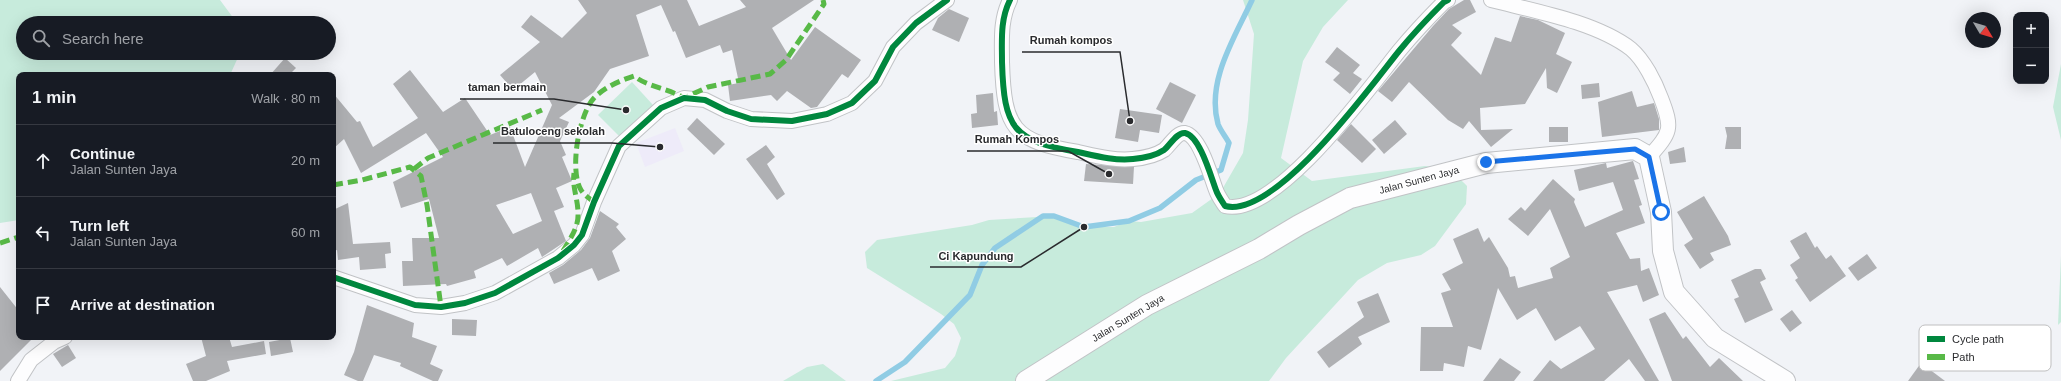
<!DOCTYPE html>
<html lang="en">
<head>
<meta charset="utf-8">
<style>
	:root { --surface:#171b24; --page:#20242c; --text:#f1f3f6; --muted:#9ea1a6; --line:#363941 }
	body { margin:0; font-family:Helvetica,sans-serif; background:var(--page); color:var(--text) }
	.controls { position:absolute; right:12px; top:12px; display:grid; overflow:hidden; border-radius:8px; box-shadow:0 4px 16px #0002 }
	.controls button { width:36px; height:36px; display:grid; place-items:center; padding:0; border:0; border-bottom:1px solid var(--line); background:var(--surface); color:var(--text); font:20px sans-serif }
	.compass { position:absolute; left:1965px; top:12px; width:36px; height:36px; border-radius:50%; background:var(--surface); box-shadow:0 4px 16px #0002; rotate:128deg }
	.stop { position:absolute; width:12px; height:12px; margin:-9px; border:3px solid #1a73e8; border-radius:50%; background:#fff }
	.stop.end { background:#1a73e8; border-color:#fff; box-shadow:0 1px 4px #0008 }
	.list { margin:0; padding:0; list-style:none }
	h2 { display:flex; justify-content:space-between; align-items:center; height:52px; margin:0; padding:0 16px; font-size:17px }
	h2 small { font-size:13px; font-weight:400; color:var(--muted) }
	.list li { display:grid; grid-template-columns:26px 1fr auto; gap:12px; align-items:center; box-sizing:border-box; height:72px; padding:0 16px; border-top:1px solid var(--line) }
	.list b { display:block; font-size:15px; white-space:nowrap }
	.list p { margin:0; font-size:13px; white-space:nowrap; color:var(--muted) }
	.list em { font-size:13px; font-style:normal; color:var(--muted) }
	.icon { flex:none; width:22px; height:22px; fill:none; stroke:currentColor; stroke-width:2; stroke-linecap:round; stroke-linejoin:round }
	.map { position:relative; flex:none; width:2061px; height:381px; overflow:hidden }
	.search { position:absolute; background:var(--surface); box-shadow:0 4px 16px #0002; left:16px; top:16px; width:320px; height:44px; display:flex; align-items:center; gap:10px; box-sizing:border-box; padding:0 14px; border-radius:22px; color:var(--muted); font-size:15px }
	.panel { position:absolute; background:var(--surface); box-shadow:0 4px 16px #0002; left:16px; top:72px; width:320px; height:268px; border-radius:8px }
	.map>svg:first-child { display:block }
</style>
</head>
<body>
<div class="map">
<svg width="2061" height="381" viewBox="0 0 2061 381">
	<rect width="100%" height="100%" fill="#f1f3f7"/>
	<polygon fill="#eeebf9" points="675,128 684,151 645,167 636,143"/>
	<g fill="#c7ebdc">
		<polygon points="0,0 220,0 237,23 23,23 23,53 240,53 230,75 19,75 19,220 0,223"/>
		<path d="M 1243,0 L 1348,0 L 1323,27 L 1303,61 L 1281,158 L 1312,181 L 1425,166 C 1445,168 1453,171 1467,186 L 1466,204 L 1435,246 L 1421,255 L 1387,263 L 1358,280 L 1286,358 L 1269,381 L 891,381 L 945,368 L 955,356 L 961,338 L 954,324 L 941,314 L 867,268 L 865,252 L 877,240 L 972,225 L 989,220 L 1054,216 L 1084,227 L 1114,227 L 1129,221 L 1141,222 L 1192,213 L 1220,193 L 1243,153 L 1248,120 L 1254,34 Z"/>
		<polygon points="2061,64 2061,140 2053,107"/>
		<polygon points="632,82 653,105 620,137 598,115"/>
		<polygon points="2061,256 2061,322 2058,325"/>
		<polygon points="823,364 846,381 783,381 807,367"/>
	</g>
	<g fill="none" stroke-linecap="round" stroke-linejoin="round">
		<path stroke="#90cce4" stroke-width="5.5" d="M 876,381 L 905,362 L 970,295 L 982,265 L 995,248 L 1043,216 L 1054,216 L 1084,227 L 1129,221 L 1160,208 L 1196,180 L 1221,170 L 1229,143 C 1226,137 1220,130 1218,124 C 1206,81 1235,37 1252,0"/>
	</g>
	<g fill="#afb0b3" fill-rule="evenodd">
		<path d="M 578,0 L 687,0 L 699,26 L 746,7 L 740,0 L 814,0 L 772,28 L 791,60 L 815,27 L 861,60 L 848,78 L 842,74 L 817,107 L 811,108 L 787,91 L 777,101 L 771,95 L 730,101 L 728,85 L 739,83 L 732,50 L 723,53 L 720,45 L 686,58 L 675,31 L 673,32 L 661,5 L 636,15 L 649,56 L 610,69 L 594,92 L 559,118 L 569,122 L 560,141 L 566,155 L 562,157 L 572,181 L 556,188 L 564,207 L 554,211 L 566,241 L 542,257 L 538,248 L 507,266 L 502,258 L 474,271 L 476,278 L 447,286 L 446,284 L 403,286 L 402,261 L 413,261 L 412,238 L 439,238 L 429,199 L 401,208 L 393,182 L 443,157 L 426,133 L 361,173 L 344,139 L 333,149 L 333,93 L 357,122 L 360,121 L 373,147 L 418,118 L 393,84 L 410,70 L 443,112 L 465,98 L 490,135 L 510,127 L 525,167 L 552,105 L 535,72 L 513,90 L 500,75 L 540,42 L 521,27 L 531,15 L 562,38 L 587,13 ZM 531,193 L 542,221 L 513,234 L 496,205 Z"/>
		<polygon points="1464,0 1470,0 1476,12 1452,25 1462,33 1451,45 1481,75 1495,37 1511,42 1520,16 1538,20 1565,33 1556,54 1572,62 1557,93 1547,88 1546,68 1525,104 1480,108 1481,130 1513,129 1491,147 1469,121 1463,129 1448,120 1409,82 1392,102 1378,91 1433,26 1449,9"/>
		<polygon points="949,9 969,18 959,42 932,30 938,18"/>
		<polygon points="1337,47 1360,65 1353,73 1362,79 1350,94 1333,80 1340,73 1325,62"/>
		<polygon points="285,58 296,68 289,75 270,75"/>
		<polygon points="1170,82 1196,95 1182,123 1156,109"/>
		<polygon points="1599,83 1600,97 1582,99 1581,85"/>
		<polygon points="1632,91 1637,107 1654,103 1659,119 1659,130 1602,137 1598,102"/>
		<polygon points="993,93 994,112 997,111 998,125 972,128 971,114 977,113 976,95"/>
		<polygon points="1120,109 1162,115 1159,133 1140,130 1138,142 1115,138"/>
		<polygon points="697,118 725,144 714,155 687,129"/>
		<polygon points="1395,120 1407,134 1384,154 1372,140"/>
		<polygon points="1351,124 1376,149 1362,163 1337,140"/>
		<rect x="1549" y="127" width="19" height="15"/>
		<polygon points="1725,127 1741,127 1741,149 1725,149 1727,136"/>
		<polygon points="766,145 775,157 767,164 785,194 777,200 746,159"/>
		<polygon points="1684,147 1686,162 1670,164 1668,152"/>
		<polygon points="1633,161 1639,179 1634,180 1642,205 1639,206 1645,223 1616,233 1630,259 1640,258 1641,271 1649,268 1659,295 1643,302 1637,285 1607,292 1659,381 1645,381 1629,359 1604,381 1533,381 1550,360 1561,369 1595,349 1580,326 1555,341 1536,308 1517,320 1498,288 1481,350 1468,346 1464,367 1444,363 1443,371 1420,371 1421,327 1453,327 1441,293 1451,290 1442,274 1463,263 1453,239 1478,228 1484,242 1489,237 1508,268 1510,277 1515,276 1518,288 1553,278 1550,268 1570,257 1550,209 1528,236 1508,219 1521,207 1525,211 1553,179 1575,199 1574,202 1585,227 1623,210 1613,182 1579,191 1574,170 1606,163 1607,168"/>
		<polygon points="1086,164 1134,167 1133,184 1084,181"/>
		<polygon points="1704,196 1728,236 1731,245 1710,253 1714,260 1700,269 1684,245 1693,239 1677,212"/>
		<polygon points="348,203 353,244 390,242 391,253 385,254 386,268 360,270 359,257 338,260 337,250 333,251 333,210"/>
		<polygon points="600,211 619,224 616,227 626,239 612,251 620,271 598,281 592,268 554,284 549,273 563,265 581,250 590,238"/>
		<polygon points="1806,232 1815,248 1817,246 1826,259 1831,255 1846,276 1810,302 1795,280 1798,278 1790,265 1800,258 1790,241"/>
		<polygon points="1867,254 1877,268 1858,281 1848,268"/>
		<polygon points="1755,269 1761,269 1766,279 1760,282 1773,310 1745,323 1734,299 1739,297 1731,280"/>
		<polygon points="0,287 19,311 19,337 34,337 0,371"/>
		<polygon points="1378,293 1390,322 1358,337 1362,344 1329,368 1317,352 1364,317 1357,302"/>
		<polygon points="367,305 414,323 412,337 437,346 430,364 443,370 438,381 433,381 400,366 401,363 374,355 363,381 358,381 344,375 354,352"/>
		<polygon points="1792,310 1802,323 1790,332 1780,319"/>
		<polygon points="1665,312 1683,339 1686,336 1710,367 1719,358 1743,381 1672,381 1649,319"/>
		<polygon points="452,319 477,320 476,336 452,335"/>
		<polygon points="201,337 229,337 232,347 264,341 266,354 227,361 230,371 206,381 193,381 186,364 206,356"/>
		<polygon points="290,338 293,352 271,356 269,342"/>
		<polygon points="68,345 76,358 62,367 53,354"/>
		<polygon points="1500,358 1521,372 1514,381 1483,381"/>
		<polygon points="1921,363 1945,381 1908,381"/>
	</g>
	<g fill="none" stroke-linecap="round" stroke-linejoin="round">
		<g stroke="#c1c3c6" stroke-width="16">
			<g id="minor">
				<path d="M 1010,0 C 1000,20 1002,40 1002,62 C 1004,129 1013,141 1078,152 C 1096,156 1115,161 1133,159 C 1144,158 1155,156 1164,150 C 1170,145 1177,132 1185,133 C 1200,136 1211,177 1216,190 C 1218,196 1222,201 1225,206 C 1275,219 1370,87 1399,51 C 1413,34 1428,18 1444,2 L 1448,0"/>
				<path d="M 1491,0 C 1534,11 1596,22 1631,49 C 1644,60 1655,82 1661,98 C 1673,129 1671,132 1649,157"/>
				<polyline points="333,277 415,305 441,307 465,303 495,293 558,258 574,245 582,235 594,202 619,146 661,108 684,98 705,100 727,111 751,119 792,121 827,114 852,103 875,81 893,47 916,23 947,0"/>
				<polyline points="18,381 31,360 54,342 65,337"/>
			</g>
		</g>
		<g stroke="#c1c3c6" stroke-width="22">
			<polyline id="secondary" points="1026,381 1147,305 1259,249 1299,225 1350,198 1486,163 1635,149 1649,157 1661,212 1663,251 1674,292 1715,338 1785,381"/>
		</g>
		<use href="#minor" stroke="#fdfdfe" stroke-width="14"/>
		<use href="#secondary" stroke="#fdfdfe" stroke-width="20"/>
		<g stroke="#58b947" stroke-width="5" stroke-dasharray="10 5" stroke-linecap="butt">
			<polyline points="414,169 428,158 542,110"/>
			<polyline points="333,185 362,180 410,167 421,176 427,205 441,307"/>
			<path d="M 594,202 C 589,198 584,195 581,190 C 569,170 579,114 594,98 C 605,87 619,81 634,76 C 648,87 667,88 684,98 L 708,87 L 770,74 L 786,60 L 824,4 L 823,0"/>
			<polyline points="0,243 19,237"/>
			<path d="M 563,251 C 570,239 579,227 578,213 C 578,199 572,187 574,173"/>
		</g>
		<g stroke="#fff" stroke-width="8">
			<g id="cycleway">
				<path d="M 1010,0 C 1000,20 1002,40 1002,62 C 1004,129 1013,141 1078,152 C 1096,156 1115,161 1133,159 C 1144,158 1155,156 1164,150 C 1170,145 1177,132 1185,133 C 1200,136 1211,177 1216,190 C 1218,196 1222,201 1225,206 C 1275,219 1370,87 1399,51 C 1413,34 1428,18 1444,2 L 1448,0"/>
				<polyline points="333,277 415,305 441,307 465,303 495,293 558,258 574,245 582,235 594,202 619,146 661,108 684,98 705,100 727,111 751,119 792,121 827,114 852,103 875,81 893,47 916,23 947,0"/>
			</g>
		</g>
		<use href="#cycleway" stroke="#00873e" stroke-width="6"/>
	</g>
	<g fill="none" stroke-linecap="round" stroke-linejoin="round">
		<polyline stroke="#1a73e8" stroke-width="5" points="1486,162 1635,149 1649,157 1661,212"/>
	</g>
	<g text-anchor="middle" dominant-baseline="central" stroke-width="3" stroke-linejoin="round" paint-order="stroke">
		<g font-size="10" fill="#2a2b2e" stroke="#fff">
			<text transform="translate(1419 180) rotate(-15)">Jalan Sunten Jaya</text>
			<text transform="translate(1128 318) rotate(-31)">Jalan Sunten Jaya</text>
		</g>
	</g>
	<rect x="1919" y="325" width="132" height="46" rx="6" fill="#fff" stroke="#bfbfc0" stroke-width="1"/>
	<rect x="1927" y="336" width="18" height="6" fill="#00873e"/>
	<rect x="1927" y="354" width="18" height="6" fill="#58b947"/>
	<g font-size="11" fill="#2a2b2e">
		<text x="1952" y="343">Cycle path</text>
		<text x="1952" y="361">Path</text>
	</g>
	<path fill="none" stroke="#2a2b2e" stroke-width="1.5" d="M1130 121L1120 52H1022M626 110L554 99H460M660 147L612 143H493M1109 174L1068 151H967M1084 227L1021 267H930"/>
	<g fill="#2a2b2e" stroke="#fff" stroke-width="1.5">
		<circle cx="1130" cy="121" r="4"/>
		<circle cx="626" cy="110" r="4"/>
		<circle cx="660" cy="147" r="4"/>
		<circle cx="1109" cy="174" r="4"/>
		<circle cx="1084" cy="227" r="4"/>
	</g>
	<g font-size="11" text-anchor="middle" font-weight="bold" fill="#2a2b2e" stroke="#fff" stroke-width="3" stroke-linejoin="round" paint-order="stroke">
		<text x="1071" y="44">Rumah kompos</text>
		<text x="507" y="91">taman bermain</text>
		<text x="553" y="135">Batuloceng sekolah</text>
		<text x="1017" y="143">Rumah Kompos</text>
		<text x="976" y="260">Ci Kapundung</text>
	</g>
</svg>
<div class="controls">
<button>+</button>
<button>−</button>
</div>
<svg class="compass" viewBox="-18 -18 36 36"><path d="M0-13l5 13h-10z" fill="#e53935"/><path d="M0 13l5-13h-10z" fill="#9ea1a6"/></svg>
<div class="stop" style="left:1661px;top:212px"></div>
<div class="stop end" style="left:1486px;top:162px"></div>
<div class="search"><svg class="icon" aria-label="search" viewBox="0 0 24 24"><circle cx="10" cy="10" r="6"/><path d="M15 15l6 6"/></svg>Search here</div>
<section class="panel">
<h2>1 min<small>Walk · 80 m</small></h2>
<ul class="list">
<li><svg class="icon" aria-label="ahead" viewBox="0 0 24 24"><path d="M12 20V5M6 11l6-6 6 6"/></svg><div><b>Continue</b><p>Jalan Sunten Jaya</p></div><em>20 m</em></li>
<li><svg class="icon" aria-label="left" viewBox="0 0 24 24"><path d="M17 20v-9H6M10 6l-5 5 5 5"/></svg><div><b>Turn left</b><p>Jalan Sunten Jaya</p></div><em>60 m</em></li>
<li><svg class="icon" aria-label="arrive" viewBox="0 0 24 24"><path d="M6 21V4h12l-3 4 3 4H6"/></svg><div><b>Arrive at destination</b></div></li>
</ul>
</section>
</div>
</body>
</html>
